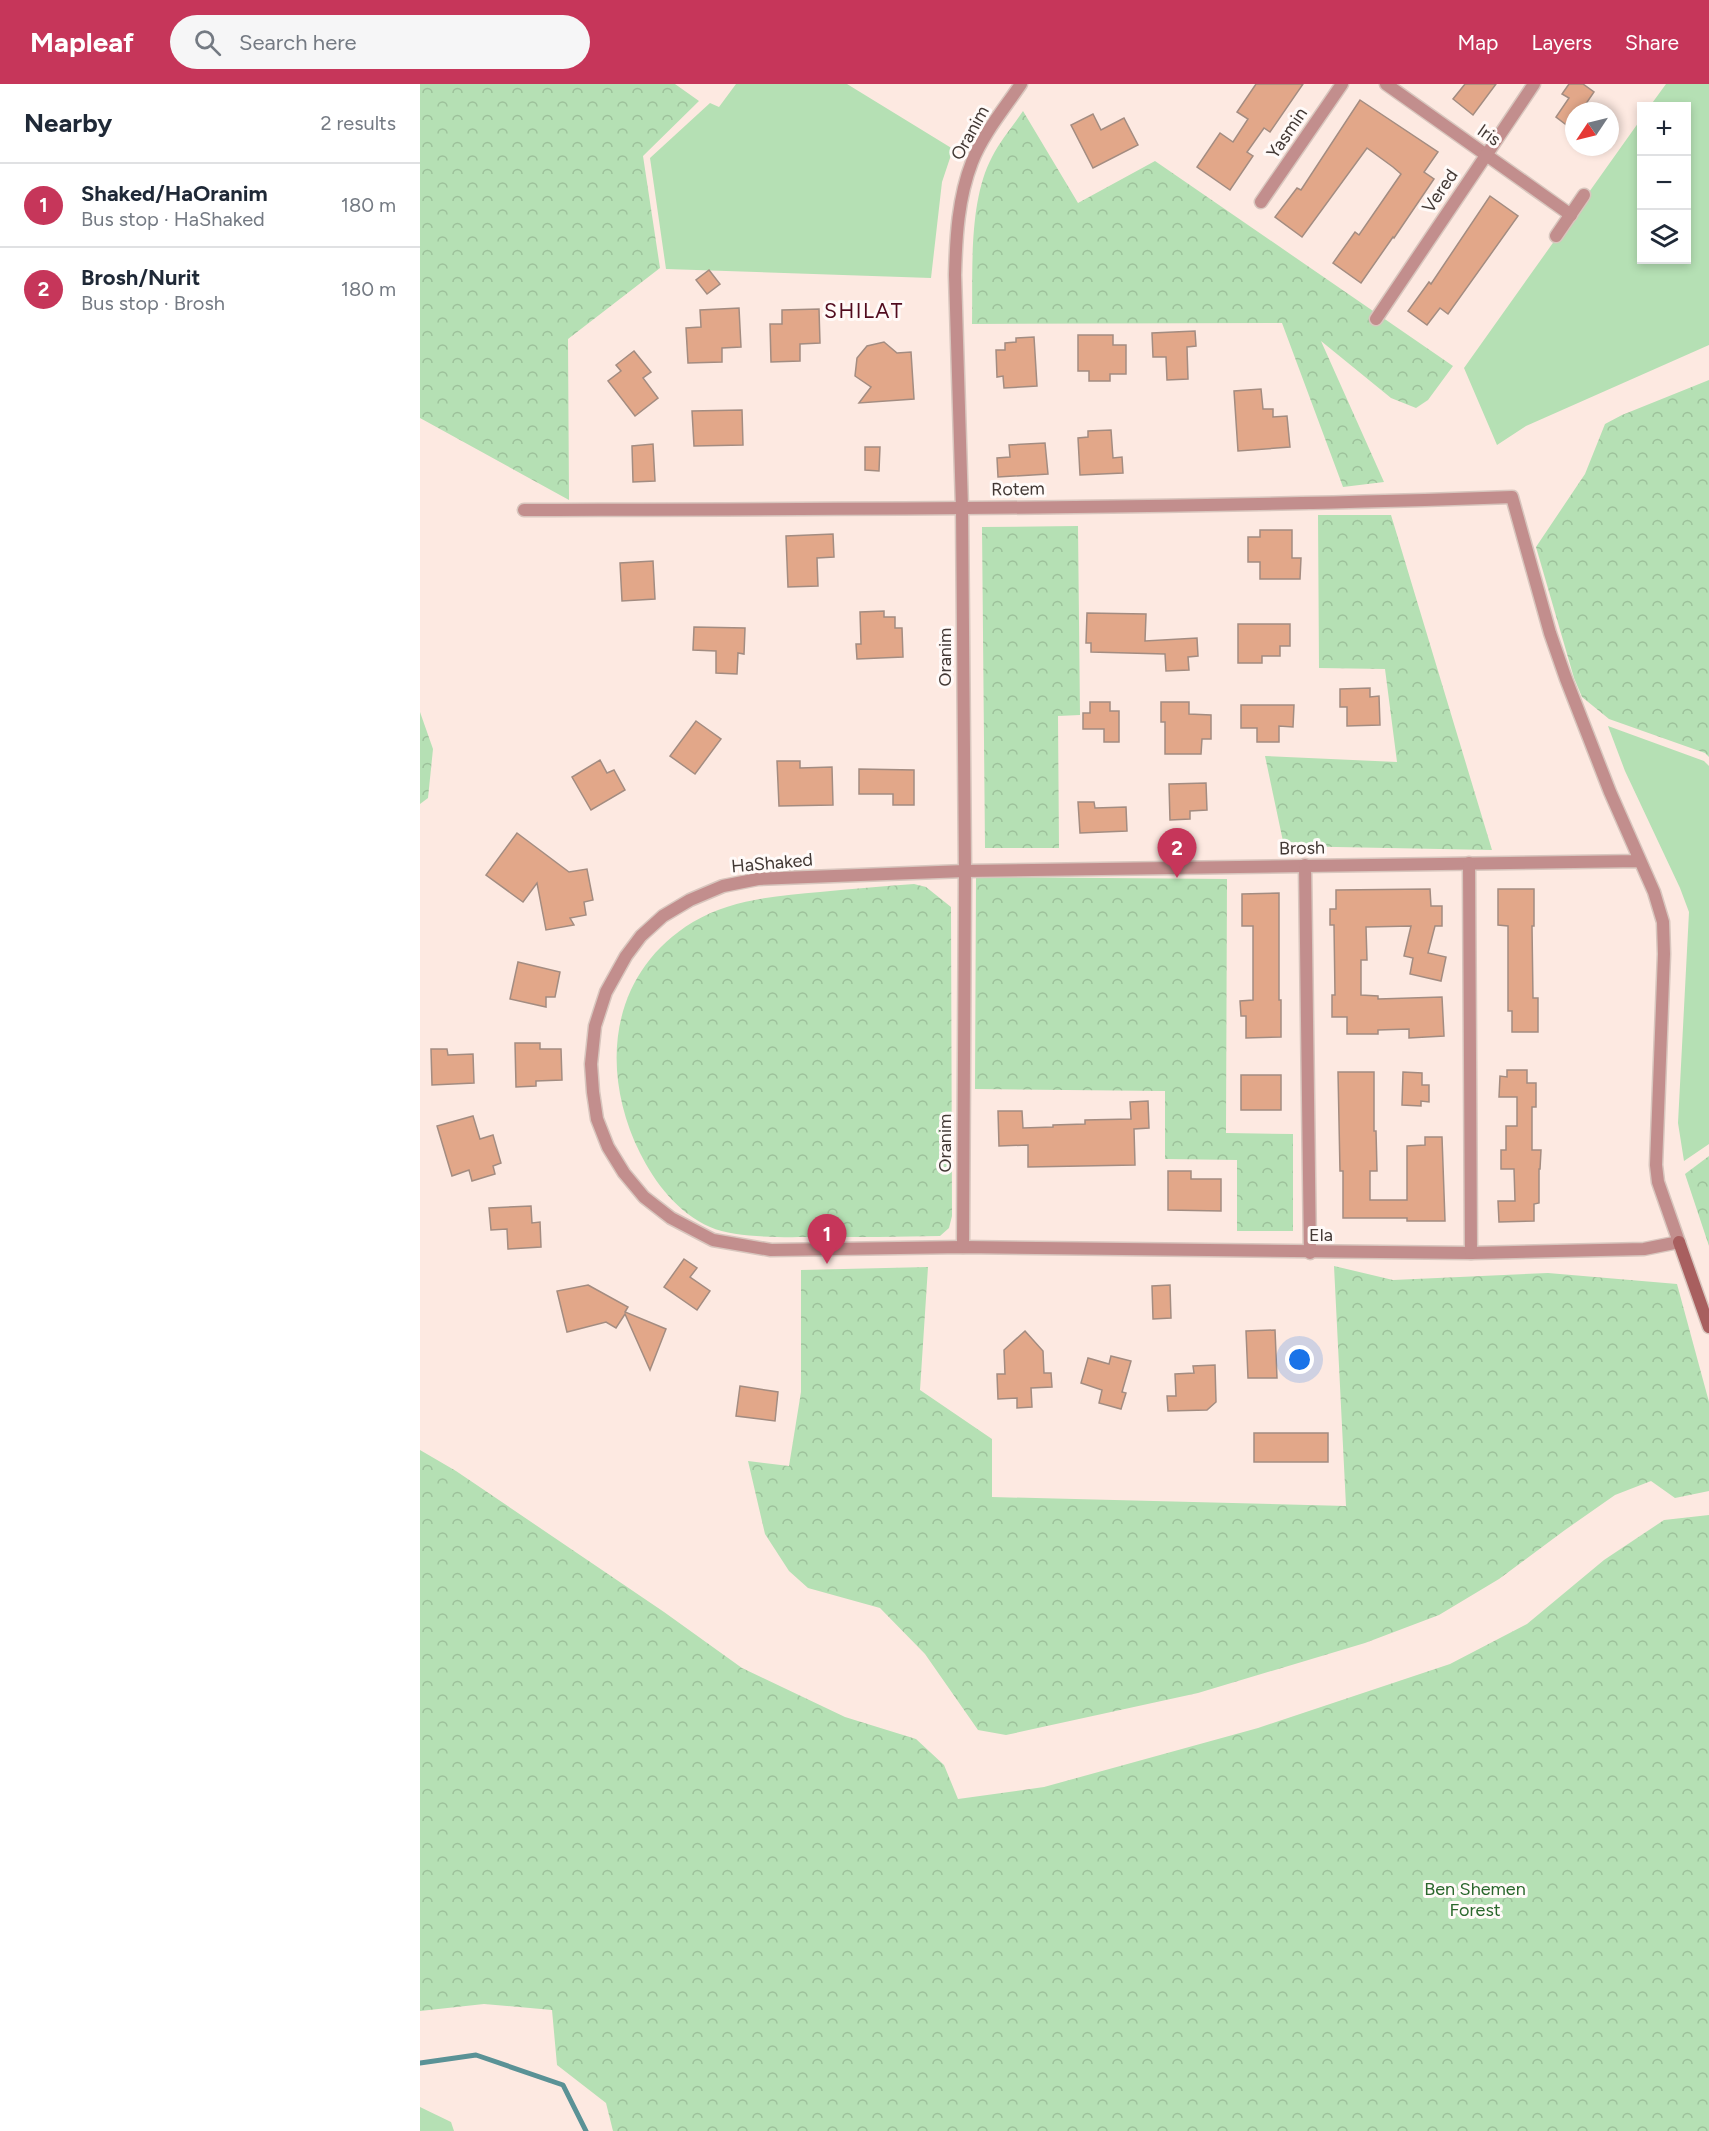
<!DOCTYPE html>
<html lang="en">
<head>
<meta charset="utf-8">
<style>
	:root { --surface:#fff; --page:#f6f6f7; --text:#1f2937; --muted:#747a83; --line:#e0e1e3; --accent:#c6365a }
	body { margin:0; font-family:Figtree,sans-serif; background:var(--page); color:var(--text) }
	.controls { position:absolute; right:18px; top:18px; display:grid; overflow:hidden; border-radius:0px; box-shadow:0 3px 9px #0003 }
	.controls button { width:54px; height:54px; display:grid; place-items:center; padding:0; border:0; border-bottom:2px solid var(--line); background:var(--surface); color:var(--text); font:30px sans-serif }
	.compass { position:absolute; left:1145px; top:18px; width:54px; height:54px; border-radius:50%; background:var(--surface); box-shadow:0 3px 9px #0003; rotate:235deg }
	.you { position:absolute; left:880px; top:1276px; width:21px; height:21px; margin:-15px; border:4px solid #fff; border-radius:50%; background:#1a73e8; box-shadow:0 0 0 9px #1a73e833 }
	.badge { display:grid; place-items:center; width:39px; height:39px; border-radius:50%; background:var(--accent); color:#fff; font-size:20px; font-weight:700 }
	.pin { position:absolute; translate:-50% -50px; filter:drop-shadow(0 2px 3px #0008) }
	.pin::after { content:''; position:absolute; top:32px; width:21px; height:18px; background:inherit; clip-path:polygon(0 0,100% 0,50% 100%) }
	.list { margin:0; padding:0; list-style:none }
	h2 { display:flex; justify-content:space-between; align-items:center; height:78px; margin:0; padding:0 24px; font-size:26px }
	h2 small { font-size:20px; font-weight:400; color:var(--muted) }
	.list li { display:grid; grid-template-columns:39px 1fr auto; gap:18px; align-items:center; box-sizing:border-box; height:84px; padding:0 24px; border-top:2px solid var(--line) }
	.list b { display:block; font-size:22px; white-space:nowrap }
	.list p { margin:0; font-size:20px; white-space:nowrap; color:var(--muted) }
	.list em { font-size:20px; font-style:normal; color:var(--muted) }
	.icon { flex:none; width:33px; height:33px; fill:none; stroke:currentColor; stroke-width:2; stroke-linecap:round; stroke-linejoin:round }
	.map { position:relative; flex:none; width:1289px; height:2047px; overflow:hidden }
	header { display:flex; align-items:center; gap:36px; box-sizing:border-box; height:84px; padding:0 30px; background:var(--accent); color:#fff }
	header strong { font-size:28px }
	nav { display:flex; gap:33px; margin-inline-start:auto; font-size:21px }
	.search { width:420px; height:54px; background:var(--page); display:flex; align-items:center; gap:15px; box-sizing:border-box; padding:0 21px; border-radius:33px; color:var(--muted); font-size:22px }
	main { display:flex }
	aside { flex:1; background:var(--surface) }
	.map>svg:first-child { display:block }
</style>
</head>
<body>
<header>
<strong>Mapleaf</strong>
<div class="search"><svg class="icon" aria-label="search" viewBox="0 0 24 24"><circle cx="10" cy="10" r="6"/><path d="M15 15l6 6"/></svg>Search here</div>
<nav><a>Map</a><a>Layers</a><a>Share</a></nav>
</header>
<main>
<aside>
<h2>Nearby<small>2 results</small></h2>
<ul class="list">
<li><span class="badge">1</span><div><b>Shaked/HaOranim</b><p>Bus stop · HaShaked</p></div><em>180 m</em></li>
<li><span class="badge">2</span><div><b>Brosh/Nurit</b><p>Bus stop · Brosh</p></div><em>180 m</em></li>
</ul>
</aside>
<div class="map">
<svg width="1289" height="2047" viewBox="0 0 1289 2047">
	<defs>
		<pattern id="forest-crowns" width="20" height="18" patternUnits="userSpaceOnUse" patternTransform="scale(1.5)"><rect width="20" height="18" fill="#b5e0b4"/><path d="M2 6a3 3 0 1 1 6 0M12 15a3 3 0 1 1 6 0" fill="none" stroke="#9dc19b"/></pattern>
	</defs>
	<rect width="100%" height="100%" fill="#fde9e1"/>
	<g fill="#b5e0b4">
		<polygon points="316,0 427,0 533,65 522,98 511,194 246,185 230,74 290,19 299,23"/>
		<polygon points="1246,0 1289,0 1289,261 1106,342 1077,361 1044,284 1221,35 1222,176 1266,176 1266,22 1230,22"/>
		<polygon points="1188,642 1284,677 1289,682 1289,1060 1264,1077 1258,1039 1269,828 1260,804 1205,687"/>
		<polygon points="0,2023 31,2038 34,2047 0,2047"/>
	</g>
	<g fill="url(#forest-crowns)">
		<polygon points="0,0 255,0 279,17 223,72 240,184 148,255 149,416 0,334"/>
		<path d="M 603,27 L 658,119 L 735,77 L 1033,282 L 1008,316 L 996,324 L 971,314 L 901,257 L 964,398 L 923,403 L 862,239 L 552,240 C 553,190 548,118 572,73 C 580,57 593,42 603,27 Z"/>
		<polygon points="1289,296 1289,673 1285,669 1189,635 1162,613 1154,594 1116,463 1165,390 1185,340 1202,331"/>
		<polygon points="898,431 971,431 1072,766 864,762 845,672 977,678 965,585 899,584"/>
		<polygon points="658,442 660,631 638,632 639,764 565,764 562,443"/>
		<polygon points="0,628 13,665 8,714 0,720"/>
		<polygon points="556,793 807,795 806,1049 873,1050 873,1147 817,1147 817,1076 745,1075 745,1007 555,1005"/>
		<path d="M 494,800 L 506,803 L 531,823 L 532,1132 L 529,1144 L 520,1152 C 479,1153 438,1153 398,1153 C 367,1153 318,1155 290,1143 C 258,1129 235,1099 220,1069 C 179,986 189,889 273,838 C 312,815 356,812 400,808 C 431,805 463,802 494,800 Z"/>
		<polygon points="1289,1072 1289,1162 1265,1090"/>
		<polygon points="914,1182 973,1196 1128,1189 1257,1200 1289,1318 1289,1407 1255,1414 1231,1397 1195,1411 1145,1446 1079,1495 1019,1531 945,1559 778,1609 586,1651 558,1646 505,1570 460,1524 388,1504 369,1487 345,1450 328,1377 369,1382 381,1308 381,1186 508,1183 500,1306 572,1355 572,1413 926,1422"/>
		<polygon points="0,1366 36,1387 244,1528 322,1584 425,1633 496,1655 524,1681 538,1715 624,1703 838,1644 1030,1580 1107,1540 1184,1476 1244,1436 1289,1431 1289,2047 193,2047 186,2019 137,1981 132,1926 64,1920 0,1927"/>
	</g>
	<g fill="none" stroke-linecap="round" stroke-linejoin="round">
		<polyline stroke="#5a9296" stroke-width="5" points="0,1979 56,1971 143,2001 166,2047"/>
	</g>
	<g fill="#e2a789" stroke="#a38c81" stroke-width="1.5">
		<polygon points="836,0 883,0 850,48 844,44 827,68 833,72 810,106 777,83 800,49 813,58 828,35 817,28"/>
		<polygon points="1045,0 1076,0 1053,31 1033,15"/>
		<polygon points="1149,0 1163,0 1174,8 1161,27 1154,27 1154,36 1149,43 1136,33 1149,14 1142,10"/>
		<polygon points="940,16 1018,68 1004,88 1014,95 974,154 973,153 941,199 913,179 935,148 939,151 981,90 973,83 947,64 882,153 855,133 877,104 881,106"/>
		<polygon points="673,30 681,46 704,34 718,61 673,84 651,41"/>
		<polygon points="1070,112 1098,132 1028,230 1020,224 1007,241 988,227 1009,198 1011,200"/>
		<polygon points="289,186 300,200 287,210 276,196"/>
		<polygon points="319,224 321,263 302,264 302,278 268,279 266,244 281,243 280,226"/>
		<polygon points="399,225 400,259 380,260 380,277 351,278 350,240 362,240 362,226"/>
		<polygon points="775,247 776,262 767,263 768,295 747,296 746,273 733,273 732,249"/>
		<polygon points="658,251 693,251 693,261 706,261 706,290 690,290 690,297 669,297 669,287 658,287"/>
		<polygon points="614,253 617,302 584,304 583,292 577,293 576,266 585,266 585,259 596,258 596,254"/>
		<polygon points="464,258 477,269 491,268 494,315 439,319 451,303 435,292 437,274 447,262"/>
		<polygon points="214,267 231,288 223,294 238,314 215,332 188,297 201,287 196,281"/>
		<polygon points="841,305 843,325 853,325 853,333 867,332 870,363 818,367 814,307"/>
		<polygon points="322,326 323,361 274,362 272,327"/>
		<polygon points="691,346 693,374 702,373 703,389 660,391 658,354 668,353 668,347"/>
		<polygon points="625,359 628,390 578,393 577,374 590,373 589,361"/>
		<polygon points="233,360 235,397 213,398 212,362"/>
		<polygon points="445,363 460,363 459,387 445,386"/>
		<polygon points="840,446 872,446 872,474 881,474 880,495 840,495 840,478 828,478 828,453 840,453"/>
		<polygon points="413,450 414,473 397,474 398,502 368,503 366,452"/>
		<polygon points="233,477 235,515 202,517 200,479"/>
		<polygon points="464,527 464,533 475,533 475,544 482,544 483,573 437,575 436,560 441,560 440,528"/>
		<polygon points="667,529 726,530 725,557 777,554 778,572 768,573 769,586 746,587 745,570 671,568 671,559 666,559"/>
		<polygon points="818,540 870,540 870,562 860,562 860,572 842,572 842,579 818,579"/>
		<polygon points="274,543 325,544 324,570 318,569 317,590 296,589 296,567 273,566"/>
		<polygon points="950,604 950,613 959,612 960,641 927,642 927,623 920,623 920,605"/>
		<polygon points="670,618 690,618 690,627 699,627 699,658 684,658 684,645 663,645 663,629 670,629"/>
		<polygon points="741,618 769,618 769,630 791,631 791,655 782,655 781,670 745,670 745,638 741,638"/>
		<polygon points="821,621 874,621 873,643 859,642 859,658 837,658 837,644 821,644"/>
		<polygon points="276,637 301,655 275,690 250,672"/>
		<polygon points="180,676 187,689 194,686 205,706 171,726 152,693"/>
		<polygon points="357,677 380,677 380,684 412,683 413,721 359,722"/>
		<polygon points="439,685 494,686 494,721 473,721 473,710 439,710"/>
		<polygon points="786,699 787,726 770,727 770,735 750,736 749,700"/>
		<polygon points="658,718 674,718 675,724 706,723 707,747 660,749"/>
		<polygon points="97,749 149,788 167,785 173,816 164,818 166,831 150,834 154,841 126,846 117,799 103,818 66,791"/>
		<polygon points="1010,805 1011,822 1022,822 1022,842 1015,842 1008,869 1026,873 1021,897 990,890 993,874 984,872 991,842 946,843 947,876 941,876 941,911 958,912 958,915 1022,913 1024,952 989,954 989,945 958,946 958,950 927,950 927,933 912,933 912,911 915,911 914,841 910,841 910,825 916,825 916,806"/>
		<polygon points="1078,805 1114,805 1114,842 1112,842 1113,914 1118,914 1118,948 1092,948 1092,927 1088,927 1088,842 1078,841"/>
		<polygon points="859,809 859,916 861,916 861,953 826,954 826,932 821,932 820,917 833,916 833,842 822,842 822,810"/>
		<polygon points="98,878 140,888 135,913 126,913 126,923 90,915"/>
		<polygon points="95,959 120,959 120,965 141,965 142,996 116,997 116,1002 96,1003"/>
		<polygon points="11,965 27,965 28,971 53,970 54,999 12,1001"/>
		<polygon points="1087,986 1107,986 1107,999 1116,999 1116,1023 1112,1023 1112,1066 1121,1066 1120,1085 1119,1085 1119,1119 1114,1120 1114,1137 1079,1138 1078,1117 1095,1117 1094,1085 1081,1085 1081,1066 1086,1066 1086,1042 1097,1042 1097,1013 1079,1013 1080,992 1087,993"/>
		<polygon points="918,988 954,988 954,1047 956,1047 957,1087 950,1087 950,1116 987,1116 987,1062 1005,1061 1005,1053 1022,1053 1025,1137 987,1137 987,1134 923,1134 923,1087 920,1087"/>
		<polygon points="983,988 1002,989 1002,1001 1009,1001 1009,1018 1001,1017 1001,1022 982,1021"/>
		<rect x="821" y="991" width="40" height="35"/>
		<polygon points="728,1017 729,1044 714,1045 715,1081 608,1083 608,1061 579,1062 578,1027 602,1027 603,1044 633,1043 633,1041 665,1040 665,1036 711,1035 710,1018"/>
		<polygon points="53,1032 60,1055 73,1051 81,1079 73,1082 75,1090 52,1097 49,1086 32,1092 17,1042"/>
		<polygon points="748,1087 771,1087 771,1095 801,1095 801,1127 748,1126"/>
		<polygon points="111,1122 112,1139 120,1138 121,1163 88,1165 87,1145 71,1146 69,1124"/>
		<polygon points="264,1175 277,1184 270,1193 290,1207 277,1226 244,1203"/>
		<polygon points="168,1201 208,1223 205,1228 246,1245 230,1286 205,1230 196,1244 186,1238 147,1248 137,1207"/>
		<polygon points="750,1201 751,1234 733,1235 732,1202"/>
		<polygon points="855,1246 857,1294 828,1294 826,1247"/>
		<polygon points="605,1247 623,1267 624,1289 631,1289 632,1303 611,1304 612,1323 597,1324 597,1314 578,1315 577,1290 585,1290 584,1266"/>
		<polygon points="691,1272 711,1277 702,1308 706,1309 701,1325 679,1319 682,1306 661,1299 668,1274 689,1280"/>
		<polygon points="795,1281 796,1318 787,1326 748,1327 747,1312 756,1312 755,1290 774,1289 773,1282"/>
		<polygon points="320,1302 358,1308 355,1337 316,1332"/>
		<rect x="834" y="1349" width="74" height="29"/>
	</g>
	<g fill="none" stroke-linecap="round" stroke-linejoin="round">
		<g stroke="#d8c6be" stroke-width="15">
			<g id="street">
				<polyline points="966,0 1151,131"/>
				<polyline points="841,118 922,0"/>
				<polyline points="1136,152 1164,111"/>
				<polyline points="956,235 1114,0"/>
				<path d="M 104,426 C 433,425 763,425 1092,413 L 1130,549 L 1146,595 L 1190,708 L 1234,808 L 1243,838 L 1244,870 L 1236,1081 L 1238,1098 L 1259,1158 L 1224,1165 L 1051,1169 L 543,1163 L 351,1166 L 293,1156 L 251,1134 L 224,1113 L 204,1089 L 188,1063 L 177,1035 L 173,1008 L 171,980 L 175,942 L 186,908 L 206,872 L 221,852 L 243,832 L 270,816 L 303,802 L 338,795 L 545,787 L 1219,777"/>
				<polyline points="1049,779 1051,1169"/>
				<polyline points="885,781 890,1169"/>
				<path d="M 543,1163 L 545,787 L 542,424 L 535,191 C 536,153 538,114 552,78 C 563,50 584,25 601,0"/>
			</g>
		</g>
		<g stroke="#d8c6be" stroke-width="15">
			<polyline id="secondary" points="1259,1158 1289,1243"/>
		</g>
		<use href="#street" stroke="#c28e8d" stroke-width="12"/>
		<use href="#secondary" stroke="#a85f5f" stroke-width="12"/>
	</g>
	<g text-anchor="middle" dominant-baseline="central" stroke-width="6" stroke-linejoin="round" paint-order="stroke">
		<g font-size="18" fill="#423834" stroke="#fffaf8">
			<text transform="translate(550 49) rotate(-61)">Oranim</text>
			<text transform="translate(867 49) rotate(-56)">Yasmin</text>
			<text transform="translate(1069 51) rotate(35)">Iris</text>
			<text transform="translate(1020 107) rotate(-56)">Vered</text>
			<text transform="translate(598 405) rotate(-1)">Rotem</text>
			<text transform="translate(525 573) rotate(-90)">Oranim</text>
			<text transform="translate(882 764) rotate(-1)">Brosh</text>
			<text transform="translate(352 779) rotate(-5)">HaShaked</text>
			<text transform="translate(525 1059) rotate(-90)">Oranim</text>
			<text x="901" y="1151">Ela</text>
		</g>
		<g font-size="18" fill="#2a672c" stroke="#fffaf8">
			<text x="1055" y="1805">Ben Shemen<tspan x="1055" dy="21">Forest</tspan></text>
		</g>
		<g font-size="21" letter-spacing="1.5" fill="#500b1e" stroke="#fffaf8">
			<text x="444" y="226">SHILAT</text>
		</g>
	</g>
</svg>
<div class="controls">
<button>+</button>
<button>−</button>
<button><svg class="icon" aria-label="layers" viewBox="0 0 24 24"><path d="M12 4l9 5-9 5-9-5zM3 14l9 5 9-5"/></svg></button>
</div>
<svg class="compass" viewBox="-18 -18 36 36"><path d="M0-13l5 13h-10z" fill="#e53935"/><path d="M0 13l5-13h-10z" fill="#747a83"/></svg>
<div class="you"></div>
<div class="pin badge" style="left:407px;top:1180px">1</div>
<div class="pin badge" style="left:757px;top:794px">2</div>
</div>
</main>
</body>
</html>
